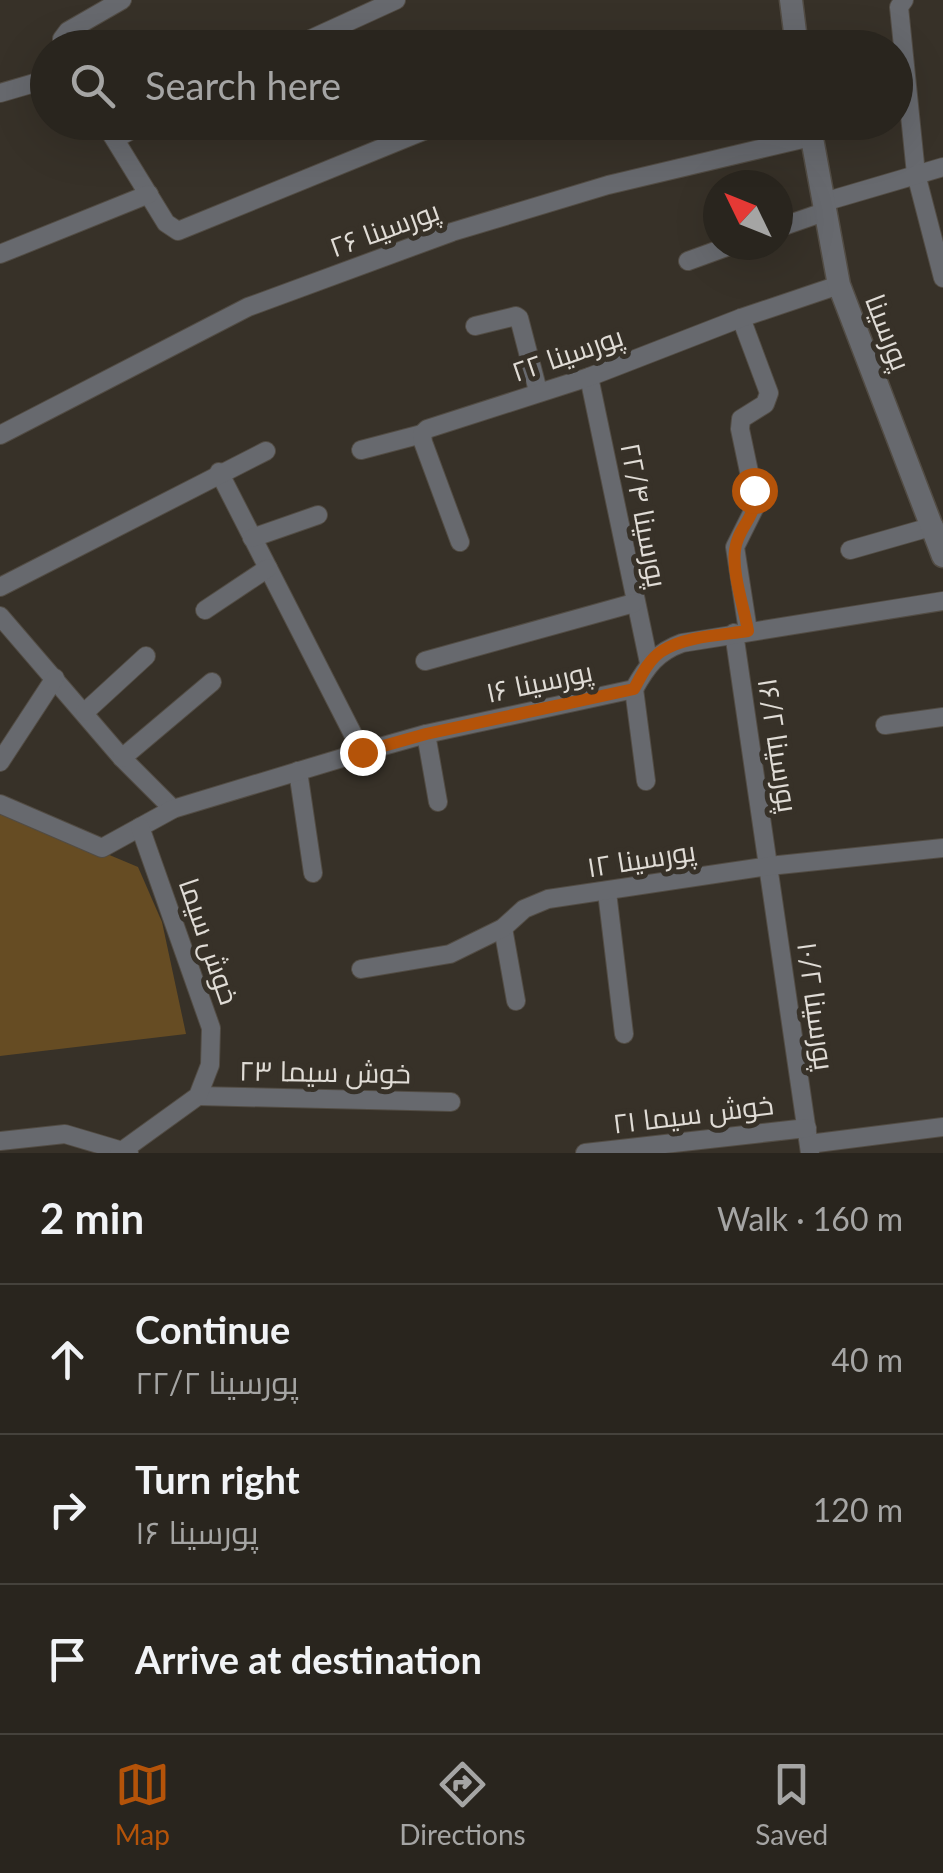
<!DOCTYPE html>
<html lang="en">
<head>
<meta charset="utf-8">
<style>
	:root { --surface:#29251e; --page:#312d27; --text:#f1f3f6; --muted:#a5a5a4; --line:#45423c; --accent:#b45309 }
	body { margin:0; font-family:Lato,Cairo,sans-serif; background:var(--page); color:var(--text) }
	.compass { position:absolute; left:703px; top:170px; width:90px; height:90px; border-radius:50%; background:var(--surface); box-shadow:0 10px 40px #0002; rotate:313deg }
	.stop { position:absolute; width:30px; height:30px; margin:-22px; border:8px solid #b45309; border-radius:50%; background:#fff }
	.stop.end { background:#b45309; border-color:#fff; box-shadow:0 2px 10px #0008 }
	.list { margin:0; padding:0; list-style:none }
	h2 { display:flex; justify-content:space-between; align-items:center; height:130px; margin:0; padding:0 40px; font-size:42px }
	h2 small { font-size:32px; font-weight:400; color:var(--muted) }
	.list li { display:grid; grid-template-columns:65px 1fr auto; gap:30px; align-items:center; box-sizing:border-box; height:150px; padding:0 40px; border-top:2px solid var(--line) }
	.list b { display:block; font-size:38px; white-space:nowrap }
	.list p { margin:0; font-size:32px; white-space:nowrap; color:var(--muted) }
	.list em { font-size:32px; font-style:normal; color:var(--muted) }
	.icon { flex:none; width:55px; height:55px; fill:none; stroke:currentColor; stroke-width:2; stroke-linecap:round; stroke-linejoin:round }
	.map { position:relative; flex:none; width:943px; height:1153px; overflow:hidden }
	.search { position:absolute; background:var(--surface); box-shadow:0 10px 40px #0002; left:30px; right:30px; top:30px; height:110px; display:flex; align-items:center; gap:25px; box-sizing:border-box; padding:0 35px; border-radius:55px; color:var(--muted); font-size:38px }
	.sheet { height:580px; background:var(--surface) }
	nav { display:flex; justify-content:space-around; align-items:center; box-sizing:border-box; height:140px; border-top:2px solid var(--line); background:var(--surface); font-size:28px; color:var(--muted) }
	nav a { display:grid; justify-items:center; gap:5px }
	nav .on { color:var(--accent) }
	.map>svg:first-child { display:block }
</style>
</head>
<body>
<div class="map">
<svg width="943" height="1153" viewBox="0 0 943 1153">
	<rect width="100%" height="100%" fill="#373128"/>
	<polygon fill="#664c23" points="0,809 138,867 162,922 186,1034 0,1056"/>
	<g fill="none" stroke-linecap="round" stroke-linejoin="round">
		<g stroke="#524c44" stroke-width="20">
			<g id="minor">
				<polyline points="904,0 899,7 916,174 943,278"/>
				<polyline points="64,48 62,39 68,31 122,0"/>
				<polyline points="291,48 396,0"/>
				<polyline points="0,93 48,79"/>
				<polyline points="104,122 166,223 178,231 431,128 454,122"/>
				<polyline points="115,139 146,122"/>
				<polyline points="824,202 943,167"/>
				<polyline points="778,228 824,212"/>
				<polyline points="0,254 149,194"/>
				<polyline points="688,261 732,245"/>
				<polyline points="741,318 769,393 765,404 741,419 740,429 756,505 735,547 748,631"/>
				<polyline points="475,326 516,316 519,318 538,391"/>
				<polyline points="589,377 649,663"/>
				<polyline points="0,435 248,307 452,232 608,185 811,137"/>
				<polyline points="361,450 422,434"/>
				<polyline points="219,472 362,752"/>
				<polyline points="252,538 318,515"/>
				<polyline points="460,542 423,442 422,434 427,429 589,377 741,318 839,285"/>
				<polyline points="850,550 934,526"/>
				<polyline points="0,587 266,451"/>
				<polyline points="205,610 268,568"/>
				<polyline points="0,616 122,758 173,809"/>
				<polyline points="734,633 810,1153"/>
				<polyline points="425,661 634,603"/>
				<polyline points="634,689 646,781"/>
				<polyline points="85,712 146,656"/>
				<polyline points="885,725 943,717"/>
				<polyline points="426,734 438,802"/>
				<polyline points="122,758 212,682"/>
				<polyline points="0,762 55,678"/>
				<polyline points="298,771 313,873"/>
				<path d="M 0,804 L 102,848 L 173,809 L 362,752 L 426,734 L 634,689 C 647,666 657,652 682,643 L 943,601"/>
				<polyline points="607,892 624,1034"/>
				<polyline points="503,928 516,1001"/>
				<polyline points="361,969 450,954 503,928 524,909 548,899 769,866 943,848"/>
				<polyline points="198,1096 451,1102"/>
				<polyline points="0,1141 65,1134 129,1153"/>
				<polyline points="809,1144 943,1127"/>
				<polyline points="119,1153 198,1096 210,1065 211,1028 140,827"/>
				<polyline points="585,1153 807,1128"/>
			</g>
		</g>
		<g stroke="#524c44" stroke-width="25">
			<g id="tertiary">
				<polyline points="791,0 797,48"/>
				<polyline points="809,122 839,285 943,556"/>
			</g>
		</g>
		<use href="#minor" stroke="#67696e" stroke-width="18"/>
		<use href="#tertiary" stroke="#67696e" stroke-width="22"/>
	</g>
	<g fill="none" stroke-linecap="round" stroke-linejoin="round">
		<path stroke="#b45309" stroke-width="12" d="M 362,752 L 426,734 L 634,689 C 641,676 649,659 662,651 C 685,636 722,635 748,631 C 744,607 732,574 735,550 C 738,525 758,519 754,490"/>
	</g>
	<g text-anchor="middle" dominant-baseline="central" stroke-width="10" stroke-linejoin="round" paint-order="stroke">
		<g font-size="28" fill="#e0dcd6" stroke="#373128">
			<text transform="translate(384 228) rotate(-20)">پورسینا ۲۶</text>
			<text transform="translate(889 332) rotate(69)">پورسینا</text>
			<text transform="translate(567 353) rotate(-19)">پورسینا ۲۲</text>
			<text transform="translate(645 515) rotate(79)">پورسینا ۲۲/۴</text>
			<text transform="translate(539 681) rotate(-12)">پورسینا ۱۶</text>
			<text transform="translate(779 745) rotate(81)">پورسینا ۱۶/۲</text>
			<text transform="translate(641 858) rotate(-9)">پورسینا ۱۲</text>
			<text transform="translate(210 941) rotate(71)">خوش سیما</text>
			<text transform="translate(817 1006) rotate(82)">پورسینا ۱۰/۲</text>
			<text transform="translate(325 1071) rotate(1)">خوش سیما ۲۳</text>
			<text transform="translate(693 1113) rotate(-7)">خوش سیما ۲۱</text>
		</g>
	</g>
</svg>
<svg class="compass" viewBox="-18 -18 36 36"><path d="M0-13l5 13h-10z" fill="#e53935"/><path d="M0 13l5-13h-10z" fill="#a5a5a4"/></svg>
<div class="stop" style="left:754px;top:490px"></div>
<div class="stop end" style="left:362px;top:752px"></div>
<div class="search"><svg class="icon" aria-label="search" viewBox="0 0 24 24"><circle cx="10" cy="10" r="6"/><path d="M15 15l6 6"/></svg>Search here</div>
</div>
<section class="sheet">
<h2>2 min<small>Walk · 160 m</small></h2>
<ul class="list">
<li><svg class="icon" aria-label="ahead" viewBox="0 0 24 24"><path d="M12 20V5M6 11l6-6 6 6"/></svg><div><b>Continue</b><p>پورسینا ۲۲/۲</p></div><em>40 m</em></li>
<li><svg class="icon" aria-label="right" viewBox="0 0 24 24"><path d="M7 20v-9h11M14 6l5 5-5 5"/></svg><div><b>Turn right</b><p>پورسینا ۱۶</p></div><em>120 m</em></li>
<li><svg class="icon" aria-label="arrive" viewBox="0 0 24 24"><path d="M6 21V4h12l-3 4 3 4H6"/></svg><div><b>Arrive at destination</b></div></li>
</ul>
</section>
<nav>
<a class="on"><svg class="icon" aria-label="map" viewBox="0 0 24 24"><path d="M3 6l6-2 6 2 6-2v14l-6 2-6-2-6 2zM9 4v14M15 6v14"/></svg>Map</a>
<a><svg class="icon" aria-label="directions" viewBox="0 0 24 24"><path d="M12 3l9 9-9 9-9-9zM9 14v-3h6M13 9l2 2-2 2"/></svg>Directions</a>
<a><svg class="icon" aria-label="saved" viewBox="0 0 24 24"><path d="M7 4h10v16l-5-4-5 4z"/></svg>Saved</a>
</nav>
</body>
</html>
